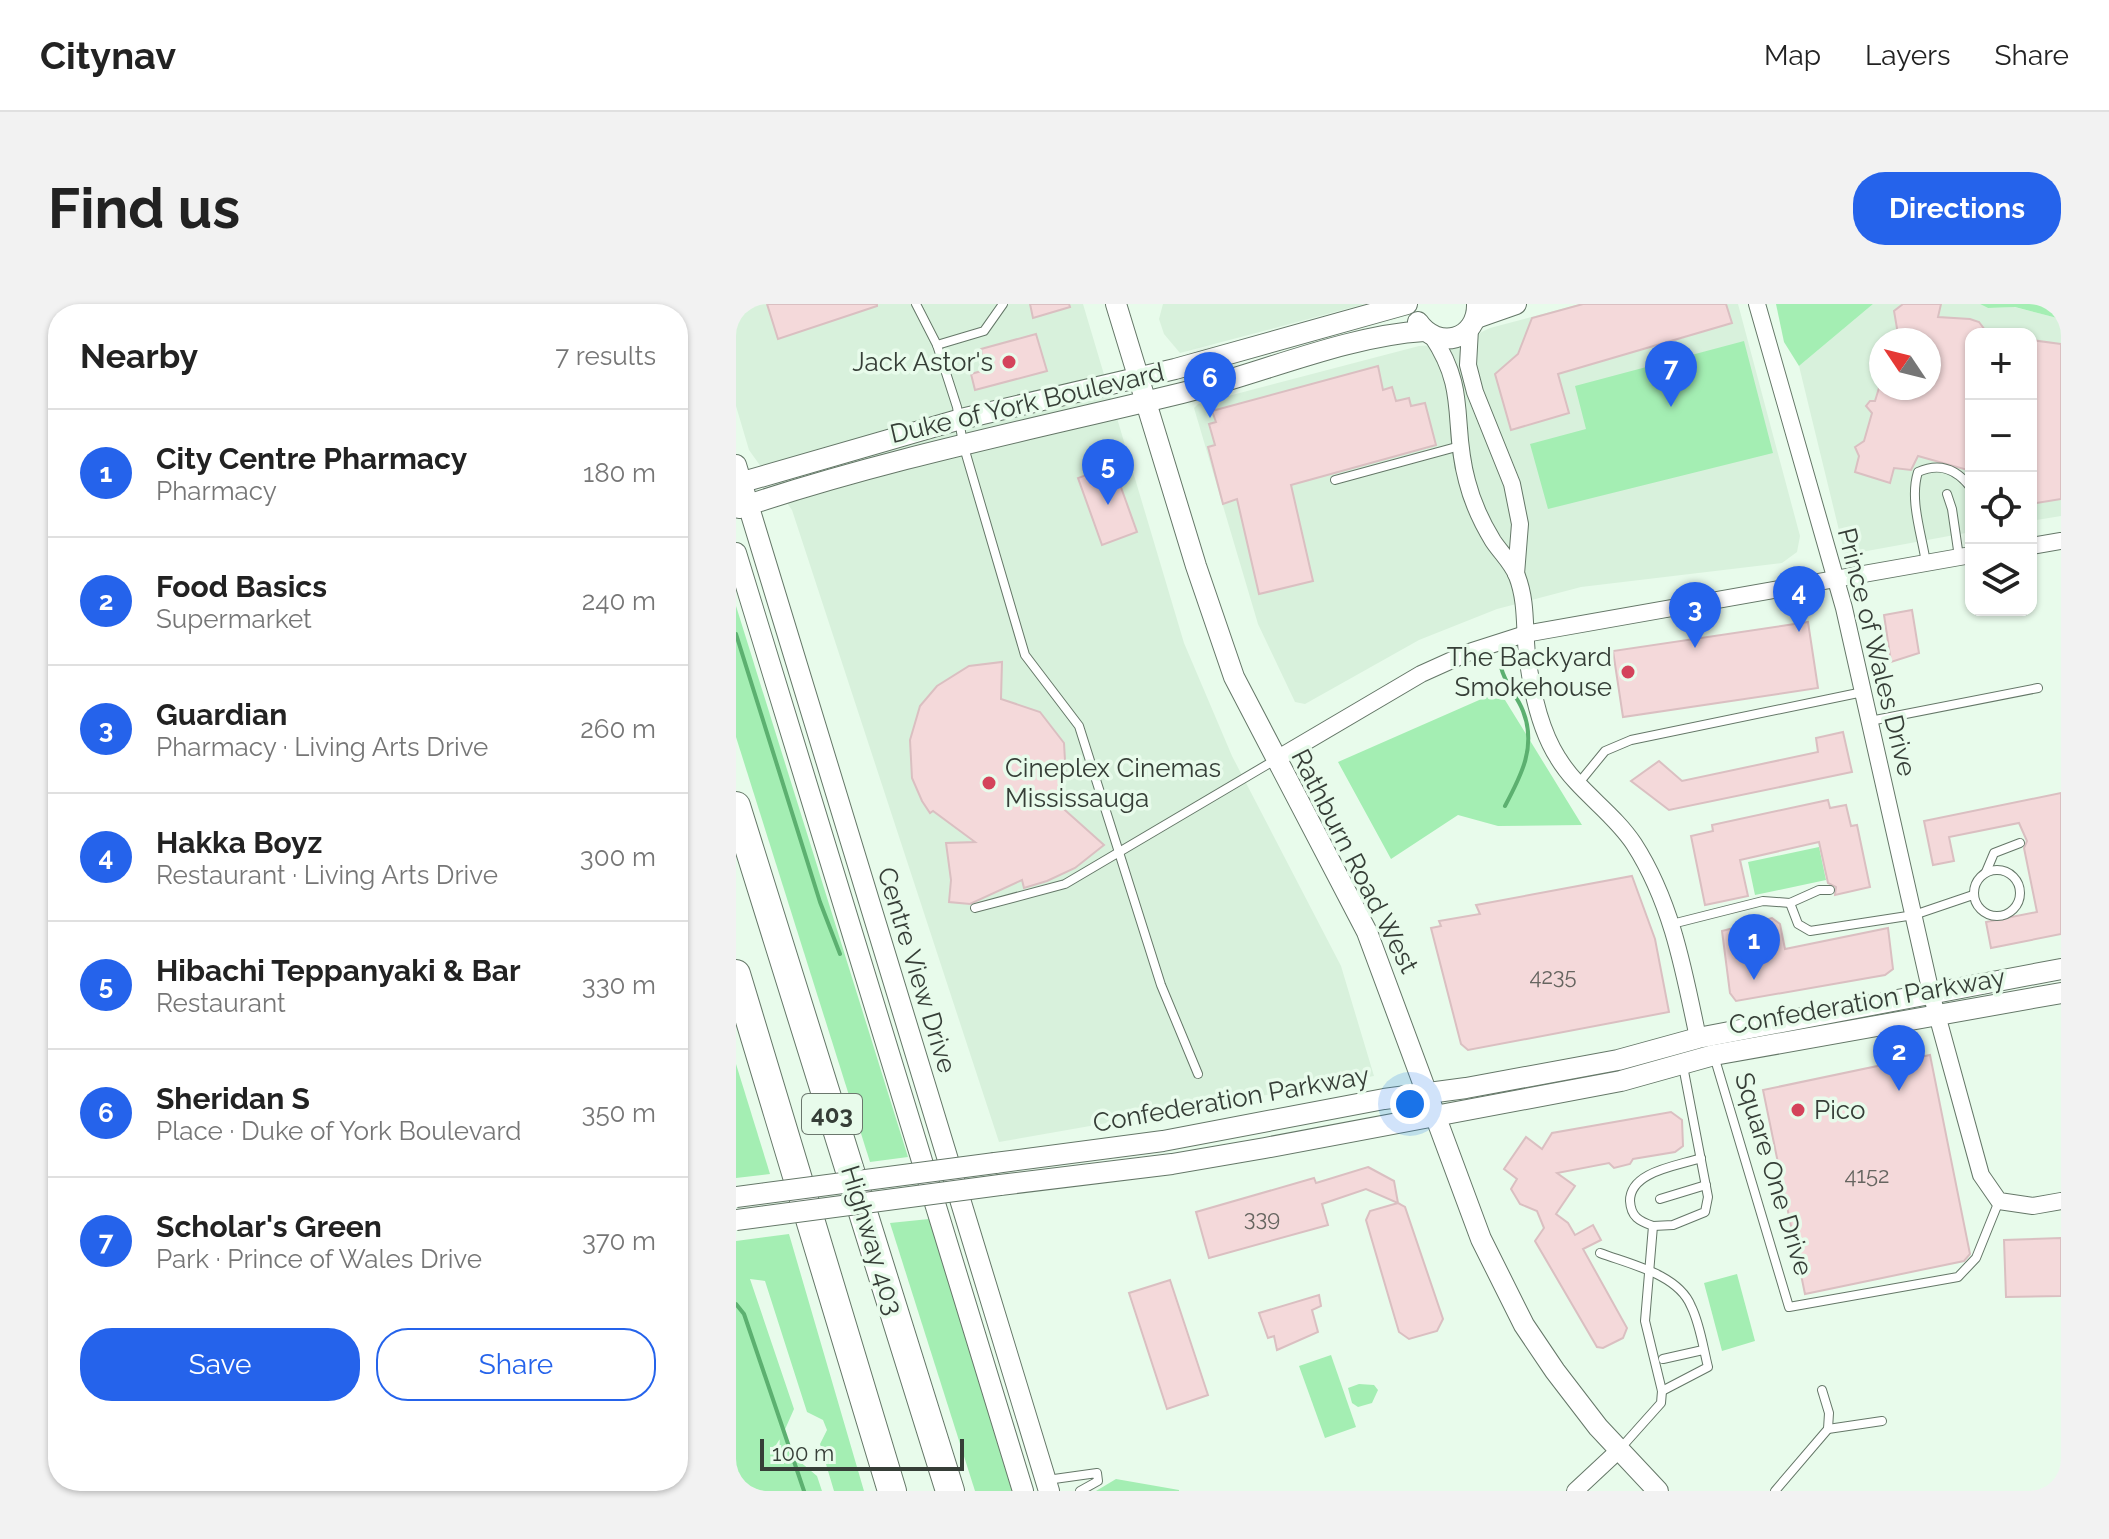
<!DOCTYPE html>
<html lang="en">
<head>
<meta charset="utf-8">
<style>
	:root { --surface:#fff; --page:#f2f2f2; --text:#222; --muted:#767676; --line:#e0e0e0; --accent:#2563eb }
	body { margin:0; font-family:Raleway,sans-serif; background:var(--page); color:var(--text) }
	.controls { position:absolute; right:24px; top:24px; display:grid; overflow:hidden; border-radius:16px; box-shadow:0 2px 6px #0004 }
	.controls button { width:72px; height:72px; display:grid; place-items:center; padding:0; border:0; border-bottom:2px solid var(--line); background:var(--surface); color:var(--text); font:40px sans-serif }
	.compass { position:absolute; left:1133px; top:24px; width:72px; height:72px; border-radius:50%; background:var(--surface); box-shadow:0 2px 6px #0004; rotate:305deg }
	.scale { position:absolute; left:24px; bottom:20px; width:204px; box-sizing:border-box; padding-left:8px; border:4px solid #363e37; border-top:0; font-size:22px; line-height:28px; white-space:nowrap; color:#363e37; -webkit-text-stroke:6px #e8fbeb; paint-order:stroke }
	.you { position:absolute; left:674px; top:800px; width:28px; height:28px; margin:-20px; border:6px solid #fff; border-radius:50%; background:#1a73e8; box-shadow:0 0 0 12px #1a73e833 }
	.badge { display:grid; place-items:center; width:52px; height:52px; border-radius:50%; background:var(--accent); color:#fff; font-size:26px; font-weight:700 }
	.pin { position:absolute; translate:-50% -66px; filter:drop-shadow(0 2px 4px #0008) }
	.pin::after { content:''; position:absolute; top:42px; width:28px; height:24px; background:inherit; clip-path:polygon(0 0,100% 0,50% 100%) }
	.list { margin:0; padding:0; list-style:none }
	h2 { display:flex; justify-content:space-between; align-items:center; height:104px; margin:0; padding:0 32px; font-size:34px }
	h2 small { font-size:26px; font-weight:400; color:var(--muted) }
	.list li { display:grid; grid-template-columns:52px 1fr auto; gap:24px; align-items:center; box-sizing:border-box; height:128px; padding:0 32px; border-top:2px solid var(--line) }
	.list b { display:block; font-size:30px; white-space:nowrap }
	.list p { margin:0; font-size:26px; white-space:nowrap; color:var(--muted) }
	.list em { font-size:26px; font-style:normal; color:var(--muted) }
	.actions { display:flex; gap:16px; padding:24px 32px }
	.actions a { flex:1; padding:18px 0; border:2px solid var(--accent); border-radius:32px; text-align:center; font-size:28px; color:var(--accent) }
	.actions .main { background:var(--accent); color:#fff }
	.icon { flex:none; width:44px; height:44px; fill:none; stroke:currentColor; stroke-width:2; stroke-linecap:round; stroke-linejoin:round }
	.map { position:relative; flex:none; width:1325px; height:1187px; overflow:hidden; border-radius:32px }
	header { display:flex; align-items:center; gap:48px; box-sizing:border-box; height:112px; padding:0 40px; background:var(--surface); border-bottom:2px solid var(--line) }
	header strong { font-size:38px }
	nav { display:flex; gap:44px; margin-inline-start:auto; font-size:28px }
	.intro { display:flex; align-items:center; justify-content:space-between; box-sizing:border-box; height:192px; padding:0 48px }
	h1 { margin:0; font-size:56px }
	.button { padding:20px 36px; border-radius:32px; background:var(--accent); color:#fff; font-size:28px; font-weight:700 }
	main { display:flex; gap:48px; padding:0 48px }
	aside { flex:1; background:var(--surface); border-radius:32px; box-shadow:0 2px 6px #0004 }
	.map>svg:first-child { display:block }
</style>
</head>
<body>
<header>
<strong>Citynav</strong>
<nav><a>Map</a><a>Layers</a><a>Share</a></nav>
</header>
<div class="intro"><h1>Find us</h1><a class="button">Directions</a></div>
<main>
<aside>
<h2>Nearby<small>7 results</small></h2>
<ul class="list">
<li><span class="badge">1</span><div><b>City Centre Pharmacy</b><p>Pharmacy</p></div><em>180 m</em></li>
<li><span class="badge">2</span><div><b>Food Basics</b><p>Supermarket</p></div><em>240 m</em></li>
<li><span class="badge">3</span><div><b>Guardian</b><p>Pharmacy · Living Arts Drive</p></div><em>260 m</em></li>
<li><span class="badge">4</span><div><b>Hakka Boyz</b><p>Restaurant · Living Arts Drive</p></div><em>300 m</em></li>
<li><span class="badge">5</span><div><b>Hibachi Teppanyaki &amp; Bar</b><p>Restaurant</p></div><em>330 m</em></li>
<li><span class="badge">6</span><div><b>Sheridan S</b><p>Place · Duke of York Boulevard</p></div><em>350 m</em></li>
<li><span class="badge">7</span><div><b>Scholar's Green</b><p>Park · Prince of Wales Drive</p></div><em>370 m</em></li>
</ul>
<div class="actions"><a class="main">Save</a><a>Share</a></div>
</aside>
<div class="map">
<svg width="1325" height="1187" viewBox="0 0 1325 1187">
	<rect width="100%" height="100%" fill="#e8fbeb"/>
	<g fill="#d8f1dc" fill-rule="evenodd">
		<polygon points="0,0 347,0 448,339 496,452 605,662 638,772 263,838 56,206 13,146 0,102"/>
		<polygon points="427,0 629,0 444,49 428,30 423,15"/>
		<polygon points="844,0 1002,0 1064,232 1061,248 1046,259 845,283 761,305 683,336 569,400 559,398 522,320 458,104 462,100 683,42 721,40 754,24"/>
		<path d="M 1137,0 L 1244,0 L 1252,4 L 1278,3 L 1325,15 L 1325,212 L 1295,217 L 1295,30 L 1235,30 L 1235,228 L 1109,251 L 1063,62 ZM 1145,36 L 1193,36 L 1193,84 L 1145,84 Z"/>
	</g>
	<g fill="#a4eeb3">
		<polygon points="1040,0 1137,0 1063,62 1048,38"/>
		<polygon points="1244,0 1325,0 1325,15 1279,3 1252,4"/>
		<polygon points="1008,37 1037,149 812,205 794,140 850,125 839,82"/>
		<polygon points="0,302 172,853 134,858 0,433"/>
		<polygon points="750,393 769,396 846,521 762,522 722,511 655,555 602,458"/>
		<polygon points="1083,543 1090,576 1019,591 1012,558"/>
		<polygon points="0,760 34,870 0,874"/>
		<polygon points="193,915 276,1187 239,1187 154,919"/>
		<polygon points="53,930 128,1187 98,1187 84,1140 91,1126 87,1116 71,1108 29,977 14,975 58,1105 47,1130 56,1151 81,1172 86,1187 0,1187 0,937"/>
		<polygon points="1001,970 1019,1037 986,1047 968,979"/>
		<polygon points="595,1051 620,1123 589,1134 563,1062"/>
		<polygon points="623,1080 638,1081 642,1086 636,1099 622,1103 616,1099 612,1084"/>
		<polygon points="380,1175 443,1186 443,1187 360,1187"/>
	</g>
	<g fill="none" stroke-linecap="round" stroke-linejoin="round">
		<g stroke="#5cb070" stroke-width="4">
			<polyline points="0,330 84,598 104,650"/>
			<path d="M 765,363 C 769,381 781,391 787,407 C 801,442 785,472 769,502"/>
			<polyline points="0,1000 8,1010 68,1187"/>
		</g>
	</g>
	<g fill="#f4d9da" stroke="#dabfc1" stroke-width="2">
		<polygon points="31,0 141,0 141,2 42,35"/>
		<polygon points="294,0 333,0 334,3 297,14"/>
		<polygon points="847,0 990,0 996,19 822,70 833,109 775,126 759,70 782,50 796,14"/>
		<polygon points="1167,0 1205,0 1202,13 1234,15 1243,18 1252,30 1235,30 1235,167 1182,152 1175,166 1158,164 1154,179 1119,168 1123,152 1119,143 1128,137 1136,109 1130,102 1134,97 1139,97 1143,84 1193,84 1193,36 1163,36 1158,7"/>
		<polygon points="300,30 311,67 239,86 235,70 249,66 245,45"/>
		<polygon points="1295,36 1325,40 1325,195 1295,200"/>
		<polygon points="642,62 647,86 656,83 660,97 673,94 675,102 689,99 700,141 555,181 577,277 523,290 501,195 487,200 472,143 479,141 473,120 480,118 476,107"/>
		<polygon points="377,161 401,228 366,241 342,174"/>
		<polygon points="1176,306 1183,349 1155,358 1148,311"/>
		<polygon points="1072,318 1082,384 887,413 877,347"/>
		<polygon points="266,358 265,395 304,408 328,439 330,474 321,499 368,541 339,564 311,577 288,584 286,576 234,600 213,598 215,576 210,539 239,538 197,507 194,509 186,497 176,474 174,436 184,402 201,382 233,362"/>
		<polygon points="1107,428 1116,468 933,506 895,477 923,457 946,477 1082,448 1080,434"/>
		<polygon points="1325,489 1325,630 1255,644 1250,618 1301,608 1288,544 1291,537 1283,519 1213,533 1218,557 1197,561 1188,517"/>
		<polygon points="1092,496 1094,504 1110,501 1115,522 1121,521 1134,583 1099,591 1100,583 1092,579 1083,538 1004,556 1012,592 969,601 955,532 977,527 976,521"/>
		<polygon points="896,572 919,635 933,708 732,746 725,740 695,624 705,622 703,617 744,610 740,601"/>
		<polygon points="1036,614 1044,620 1049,645 1152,624 1157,665 1149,671 1000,697 994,689 986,627"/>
		<polygon points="1194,751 1234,950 1228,957 1069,990 1027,786"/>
		<polygon points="935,808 946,816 947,842 939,848 897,855 894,860 878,864 873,859 821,869 839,882 820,910 832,919 839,931 857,921 865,936 847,945 891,1024 887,1034 867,1044 861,1043 799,937 808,924 801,907 784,900 775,885 781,875 768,865 790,833 806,845 816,829"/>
		<polygon points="632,863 658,877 662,899 669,903 707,1015 701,1027 673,1035 663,1028 630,916 634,907 662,899 630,885 586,900 592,921 473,954 460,908 578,874 580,879"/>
		<polygon points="1325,934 1325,992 1270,993 1268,936"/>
		<polygon points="434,976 472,1091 431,1105 393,989"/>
		<polygon points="583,991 585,1002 576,1006 582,1028 541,1046 538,1032 532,1034 523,1009"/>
	</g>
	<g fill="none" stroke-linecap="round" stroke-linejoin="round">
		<g stroke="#657768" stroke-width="10">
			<g id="service">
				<polyline points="180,0 201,41 221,103 227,140 289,351 343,422 425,681 462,770"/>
				<polyline points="201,41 248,27 267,0"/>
				<polyline points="599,176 724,142"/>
				<polyline points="1211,190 1216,205 1223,253"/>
				<path d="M 1190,259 C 1186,231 1173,196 1182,168 C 1204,158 1221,165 1235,184"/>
				<polyline points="1134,417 1302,384"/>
				<polyline points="842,480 869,447 895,436 1127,388"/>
				<circle cx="1261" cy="589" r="23"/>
				<polyline points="1250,568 1258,549 1284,539"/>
				<polyline points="1054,599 1062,620 1074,627 1178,611 1237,591"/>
				<polyline points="239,604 329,580 539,456"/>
				<polyline points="936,620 1027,597 1054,599 1083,586 1094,586"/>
				<polyline points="978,752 1053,1003 1222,973 1240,954 1263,897"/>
				<polyline points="924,895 970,881"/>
				<polyline points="917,922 937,921 969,908 972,893 947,762"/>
				<path d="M 864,949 C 893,960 942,970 955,1002 C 964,1020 967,1043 972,1063 L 926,1087"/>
				<polyline points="927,1055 967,1046"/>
				<polyline points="1092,1125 1146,1117"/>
				<path d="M 883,1146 L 925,1099 L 926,1087 L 909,1017 L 917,922 C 903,917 895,913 894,897 C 894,867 942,862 965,854"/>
				<polyline points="311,1176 361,1169 362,1177 344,1187"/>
				<polyline points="1039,1187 1092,1125 1093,1109 1086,1086"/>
			</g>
		</g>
		<g stroke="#657768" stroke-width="18">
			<g id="minor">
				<polyline points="1021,0 1108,304 1195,689 1245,871 1263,897 1297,902 1325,897"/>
				<polyline points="734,25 732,61 739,88 776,180 784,220 780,270"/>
				<path d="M 696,32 C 733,87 715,119 731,177 C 736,197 746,219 757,237 C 765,249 776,259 781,272 C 791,298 788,324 791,350 C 795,383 804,426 822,454 C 842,487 877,508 898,540 C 936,599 948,667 962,734"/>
				<polyline points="1295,242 1325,237"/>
				<polyline points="539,456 685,370 736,347 789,330 1235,251"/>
				<polyline points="839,1187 883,1146"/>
			</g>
		</g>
		<g stroke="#657768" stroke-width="22">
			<g id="tertiary">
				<polyline points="380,0 460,262 498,373 631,628 745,935 788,1021 819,1067 862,1123 922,1187"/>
				<polyline points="740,14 780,0"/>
				<path d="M 682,18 C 702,47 742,36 741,0"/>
				<polyline points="0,161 313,1187"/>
				<polyline points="0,180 225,115 439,65 671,0"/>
				<path d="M 3,204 C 148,155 298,125 446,89 C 524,70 609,32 688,27"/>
				<polyline points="0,249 287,1187"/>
				<polyline points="259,859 427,837 648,795 730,784 882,756 962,734 1325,665"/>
				<polyline points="264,881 436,860 529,844 885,777 978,751 1325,689"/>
			</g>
		</g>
		<g stroke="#657768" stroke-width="30">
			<g id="motorway">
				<polyline points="0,502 214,1187"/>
				<polyline points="0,670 156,1187"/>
			</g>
		</g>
		<use href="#service" stroke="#fff" stroke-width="8"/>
		<use href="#minor" stroke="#fff" stroke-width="16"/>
		<use href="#tertiary" stroke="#fff" stroke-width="20"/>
		<use href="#motorway" stroke="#fff" stroke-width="28"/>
		<g stroke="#657768" stroke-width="22" stroke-linecap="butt">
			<g id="tertiary-bridge">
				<polyline points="0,893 259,859"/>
				<polyline points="0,916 264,881"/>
			</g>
		</g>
		<use href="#tertiary-bridge" stroke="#fff" stroke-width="20"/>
	</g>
	<g fill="#d4435b" stroke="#e8fbeb" stroke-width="3">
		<circle cx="273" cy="58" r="8"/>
		<circle cx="892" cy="368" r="8"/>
		<circle cx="253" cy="479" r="8"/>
		<circle cx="1062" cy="806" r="8"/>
	</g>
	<g text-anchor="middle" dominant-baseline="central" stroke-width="7" stroke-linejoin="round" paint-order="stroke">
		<g font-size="22" fill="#666560">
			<text x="817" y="672">4235</text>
			<text x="1131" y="871">4152</text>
			<text x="526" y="914">339</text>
		</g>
		<rect fill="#e8fbeb" stroke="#6b776d" stroke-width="2" x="66" y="790" width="60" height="40" rx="6"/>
		<g font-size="24" font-weight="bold" fill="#363e37">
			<text x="96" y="810">403</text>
		</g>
		<g font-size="26" fill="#363e37" stroke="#e8fbeb" text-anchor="end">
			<text x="257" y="58">Jack Astor's</text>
			<text x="876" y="353">The Backyard<tspan x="876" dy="30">Smokehouse</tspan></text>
			<text x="269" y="464" text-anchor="start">Cineplex Cinemas<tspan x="269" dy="30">Mississauga</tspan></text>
			<text x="1078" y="806" text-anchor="start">Pico</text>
		</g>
		<g font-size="26" fill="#363e37" stroke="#e8fbeb">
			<text transform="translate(291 99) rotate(-13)">Duke of York Boulevard</text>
			<text transform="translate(1141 348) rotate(76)">Prince of Wales Drive</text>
			<text transform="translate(619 557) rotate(63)">Rathburn Road West</text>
			<text transform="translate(181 666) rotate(73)">Centre View Drive</text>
			<text transform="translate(1131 697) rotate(-10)">Confederation Parkway</text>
			<text transform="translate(495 795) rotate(-10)">Confederation Parkway</text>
			<text transform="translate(1038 870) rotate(73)">Square One Drive</text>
			<text transform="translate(136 936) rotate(73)">Highway 403</text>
		</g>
	</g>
</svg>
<div class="controls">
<button>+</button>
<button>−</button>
<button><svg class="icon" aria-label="locate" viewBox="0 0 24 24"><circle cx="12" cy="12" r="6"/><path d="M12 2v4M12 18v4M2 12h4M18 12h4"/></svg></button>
<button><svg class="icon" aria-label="layers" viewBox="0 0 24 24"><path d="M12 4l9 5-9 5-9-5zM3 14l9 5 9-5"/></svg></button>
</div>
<svg class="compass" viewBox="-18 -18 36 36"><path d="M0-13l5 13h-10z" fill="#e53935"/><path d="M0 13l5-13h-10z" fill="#767676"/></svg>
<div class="scale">100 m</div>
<div class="you"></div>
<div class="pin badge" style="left:1018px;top:676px">1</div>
<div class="pin badge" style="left:1163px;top:787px">2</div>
<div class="pin badge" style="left:959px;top:344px">3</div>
<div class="pin badge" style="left:1063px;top:328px">4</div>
<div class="pin badge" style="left:372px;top:201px">5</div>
<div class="pin badge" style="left:474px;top:114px">6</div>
<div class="pin badge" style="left:935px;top:103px">7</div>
</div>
</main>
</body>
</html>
